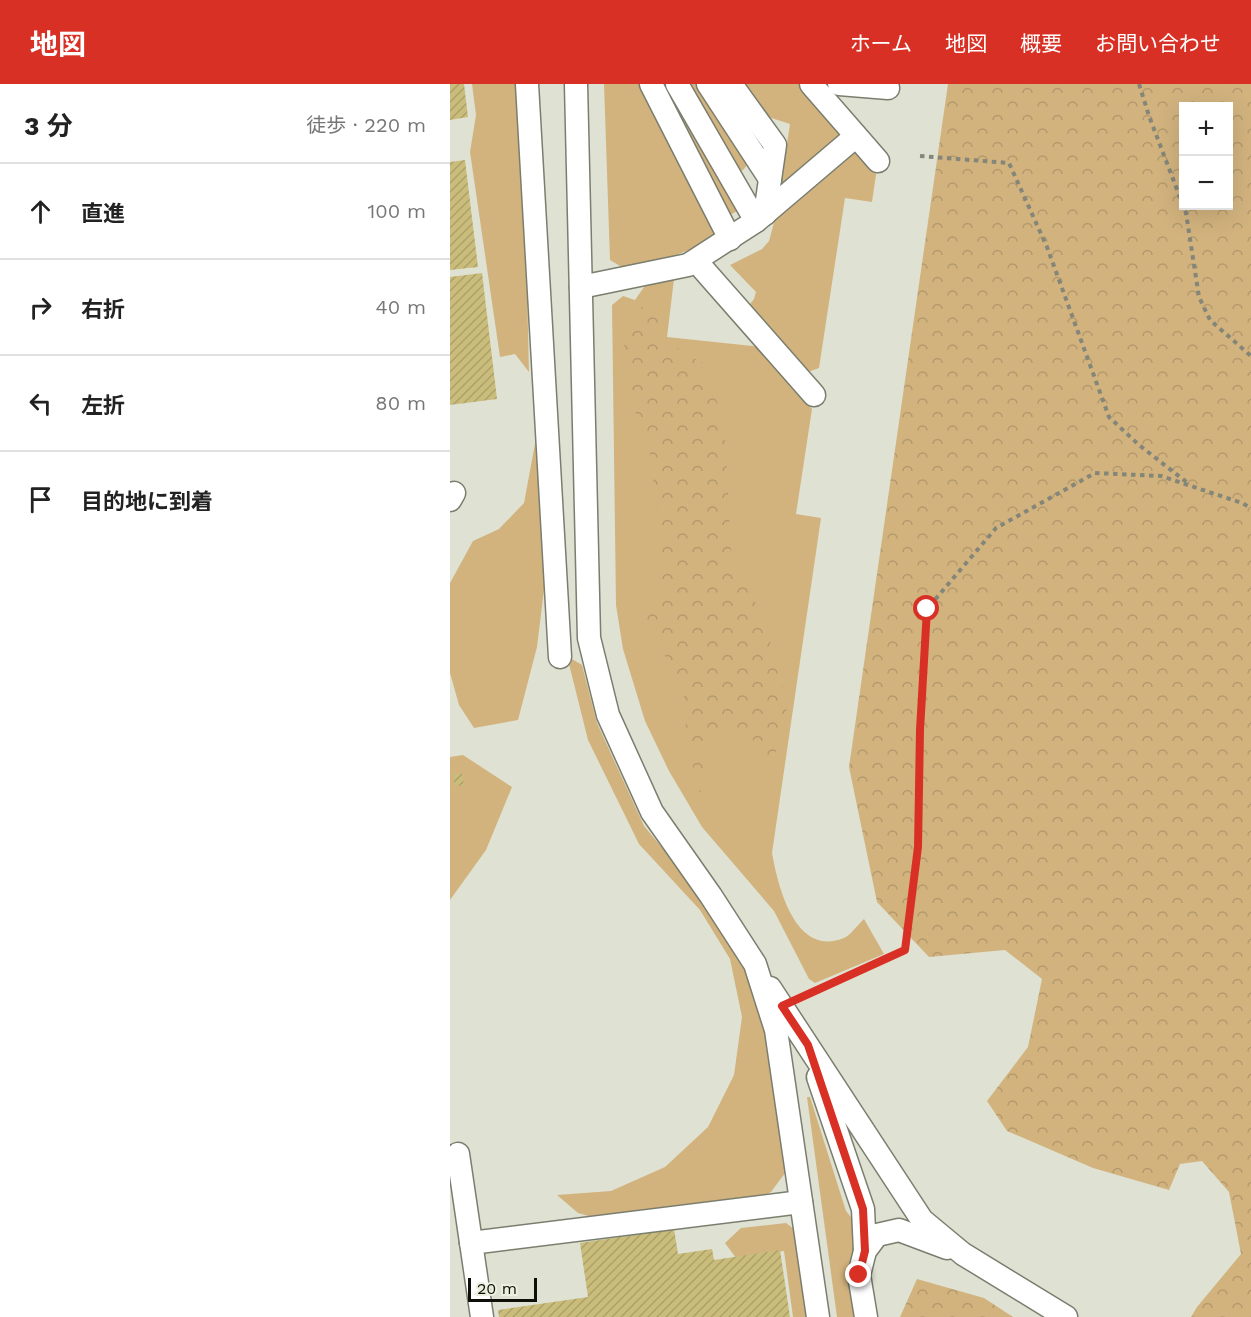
<!DOCTYPE html>
<html lang="ja">
<head>
<meta charset="utf-8">
<style>
	:root { --surface:#fff; --page:#f2f2f2; --text:#222; --muted:#767676; --line:#e0e0e0; --accent:#d93025 }
	body { margin:0; font-family:"Work Sans","Noto Sans JP",sans-serif; background:var(--page); color:var(--text) }
	.controls { position:absolute; right:18px; top:18px; display:grid; overflow:hidden; border-radius:0px; box-shadow:0 6px 24px #0002 }
	.controls button { width:54px; height:54px; display:grid; place-items:center; padding:0; border:0; border-bottom:2px solid var(--line); background:var(--surface); color:var(--text); font:30px sans-serif }
	.scale { position:absolute; left:18px; bottom:15px; width:69px; box-sizing:border-box; padding-left:6px; border:3px solid #0e0f09; border-top:0; font-size:16px; line-height:21px; white-space:nowrap; color:#0e0f09; -webkit-text-stroke:4px #ecf0df; paint-order:stroke }
	.stop { position:absolute; width:18px; height:18px; margin:-14px; border:4px solid #d93025; border-radius:50%; background:#fff }
	.stop.end { background:#d93025; border-color:#fff; box-shadow:0 2px 6px #0008 }
	.list { margin:0; padding:0; list-style:none }
	h2 { display:flex; justify-content:space-between; align-items:center; height:78px; margin:0; padding:0 24px; font-size:26px }
	h2 small { font-size:20px; font-weight:400; color:var(--muted) }
	.list li { display:grid; grid-template-columns:39px 1fr auto; gap:18px; align-items:center; box-sizing:border-box; height:96px; padding:0 24px; border-top:2px solid var(--line) }
	.list b { display:block; font-size:22px; white-space:nowrap }
	.list em { font-size:20px; font-style:normal; color:var(--muted) }
	.icon { flex:none; width:33px; height:33px; fill:none; stroke:currentColor; stroke-width:2; stroke-linecap:round; stroke-linejoin:round }
	.map { position:relative; flex:none; width:801px; height:1233px; overflow:hidden }
	header { display:flex; align-items:center; gap:36px; box-sizing:border-box; height:84px; padding:0 30px; background:var(--accent); color:#fff }
	header strong { font-size:28px }
	nav { display:flex; gap:33px; margin-inline-start:auto; font-size:21px }
	main { display:flex }
	aside { flex:1; background:var(--surface) }
	.map>svg:first-child { display:block }
</style>
</head>
<body>
<header>
<strong>地図</strong>
<nav><a>ホーム</a><a>地図</a><a>概要</a><a>お問い合わせ</a></nav>
</header>
<main>
<aside>
<h2>3 分<small>徒歩 · 220 m</small></h2>
<ul class="list">
<li><svg class="icon" aria-label="ahead" viewBox="0 0 24 24"><path d="M12 20V5M6 11l6-6 6 6"/></svg><div><b>直進</b></div><em>100 m</em></li>
<li><svg class="icon" aria-label="right" viewBox="0 0 24 24"><path d="M7 20v-9h11M14 6l5 5-5 5"/></svg><div><b>右折</b></div><em>40 m</em></li>
<li><svg class="icon" aria-label="left" viewBox="0 0 24 24"><path d="M17 20v-9H6M10 6l-5 5 5 5"/></svg><div><b>左折</b></div><em>80 m</em></li>
<li><svg class="icon" aria-label="arrive" viewBox="0 0 24 24"><path d="M6 21V4h12l-3 4 3 4H6"/></svg><div><b>目的地に到着</b></div></li>
</ul>
</aside>
<div class="map">
<svg width="801" height="1233" viewBox="0 0 801 1233">
	<defs>
		<pattern id="forest-crowns" width="20" height="18" patternUnits="userSpaceOnUse" patternTransform="scale(1.5)"><rect width="20" height="18" fill="#d2b37e"/><path d="M2 6a3 3 0 1 1 6 0M12 15a3 3 0 1 1 6 0" fill="none" stroke="#b3996c"/></pattern>
		<pattern id="building-hatch" width="6" height="6" patternUnits="userSpaceOnUse" patternTransform="scale(1.5)"><rect width="6" height="6" fill="#cabd7b"/><path d="M-1 1l2-2M0 6l6-6M5 7l2-2" fill="none" stroke="#aca169"/></pattern>
	</defs>
	<rect width="100%" height="100%" fill="#dfe2d2"/>
	<g fill="#d2b37e">
		<polygon points="22,0 72,0 79,288 65,270 50,273 20,68 26,31"/>
		<polygon points="154,0 194,0 267,145 258,159 180,188 160,176"/>
		<polygon points="207,0 220,0 285,116 287,127 280,131 275,130"/>
		<polygon points="233,0 250,0 298,80 293,86 288,88"/>
		<polygon points="290,0 353,0 385,36 391,53 329,111 340,40 312,31"/>
		<polygon points="407,66 427,84 422,118 395,114 369,284 358,288 297,224 304,215 306,208 280,181 312,165 319,157 325,135 397,68"/>
		<path d="M 201,193 L 224,195 L 217,253 L 312,263 L 362,325 L 346,430 L 371,434 L 322,769 C 328,802 345,874 394,854 C 401,851 408,840 414,835 L 434,870 L 365,899 L 359,895 L 324,827 L 252,743 L 219,687 L 195,637 L 173,565 L 166,521 L 162,221 L 173,212 L 185,216 Z"/>
		<polygon points="87,349 97,481 87,563 68,636 24,644 9,621 0,589 0,499 23,457 49,445 74,419"/>
		<polygon points="117,572 132,581 147,639 194,742 258,819 291,872 320,949 338,1085 321,1108 303,1117 160,1138 128,1129 107,1111 161,1107 215,1083 258,1043 284,991 292,933 280,875 250,826 189,760 138,656"/>
		<polygon points="13,671 62,703 36,766 0,816 0,673"/>
		<path d="M 357,1013 L 360,1013 L 396,1127 L 410,1144 C 399,1178 405,1199 410,1233 L 387,1233 Z"/>
		<polygon points="336,1139 348,1148 361,1233 343,1233 334,1167 286,1174 275,1159 291,1144"/>
	</g>
	<g fill="url(#forest-crowns)" fill-rule="evenodd">
		<path d="M 498,0 L 801,0 L 801,1233 L 741,1233 L 747,1223 L 791,1170 L 779,1108 L 752,1077 L 730,1080 L 719,1106 L 643,1084 L 557,1047 L 537,1017 L 578,963 L 592,895 L 555,866 L 479,873 L 427,818 L 399,683 ZM 734,22 L 778,22 L 778,122 L 734,122 Z"/>
		<polygon points="207,215 211,252 231,267 253,279 274,337 282,482 313,530 330,596 339,616 323,679 297,649 276,643 257,665 259,692 250,709 237,660 234,611 197,535 208,506 208,430 198,358 182,320 172,244 194,221"/>
		<polygon points="467,1195 534,1214 563,1233 450,1233"/>
	</g>
	<g fill="url(#building-hatch)">
		<polygon points="0,0 14,0 18,33 0,36"/>
		<polygon points="15,76 28,183 0,186 0,78"/>
		<polygon points="32,189 47,315 0,321 0,193"/>
		<polygon points="12,689 14,701 5,702 3,691"/>
		<polygon points="224,1145 228,1170 262,1165 264,1176 330,1166 340,1233 49,1233 48,1226 138,1213 130,1159"/>
	</g>
	<g fill="none" stroke-linecap="round" stroke-linejoin="round">
		<g stroke="#7a7e6e" stroke-width="25">
			<g id="minor">
				<polyline points="77,0 110,573"/>
				<polyline points="126,0 139,554 158,631 202,728 261,812 305,880 326,946 368,1233"/>
				<polyline points="201,0 280,155"/>
				<polyline points="227,0 306,137"/>
				<polyline points="258,0 320,95"/>
				<polyline points="281,0 325,61 315,130"/>
				<polyline points="361,0 428,77"/>
				<polyline points="389,0 438,4"/>
				<polyline points="246,177 364,311"/>
				<polyline points="131,203 238,181 306,137 406,52"/>
				<polyline points="0,416 4,409"/>
				<polyline points="320,904 472,1136 513,1170 616,1233"/>
				<polyline points="368,993 413,1125 415,1167"/>
				<polyline points="8,1070 32,1233"/>
				<polyline points="21,1159 351,1118"/>
				<polyline points="416,1233 409,1191 415,1167 427,1151 449,1146 497,1164"/>
			</g>
		</g>
		<g stroke="#84867a" stroke-width="4" stroke-dasharray="4.5 4.5" stroke-linecap="butt">
			<polyline points="689,0 699,32 736,129 749,213 760,236 801,272"/>
			<polyline points="470,72 559,79 597,163 659,333 689,361 739,400"/>
			<polyline points="352,913 455,866 468,763 469,646 477,525 546,444 645,389 711,392 792,419 801,424"/>
		</g>
		<use href="#minor" stroke="#fff" stroke-width="22"/>
	</g>
	<g fill="none" stroke-linecap="round" stroke-linejoin="round">
		<polyline stroke="#d93025" stroke-width="8" points="409,1191 415,1167 413,1125 358,961 332,922 455,866 468,763 470,646 477,525"/>
	</g>
</svg>
<div class="controls">
<button>+</button>
<button>−</button>
</div>
<div class="scale">20 m</div>
<div class="stop" style="left:477px;top:525px"></div>
<div class="stop end" style="left:409px;top:1191px"></div>
</div>
</main>
</body>
</html>
